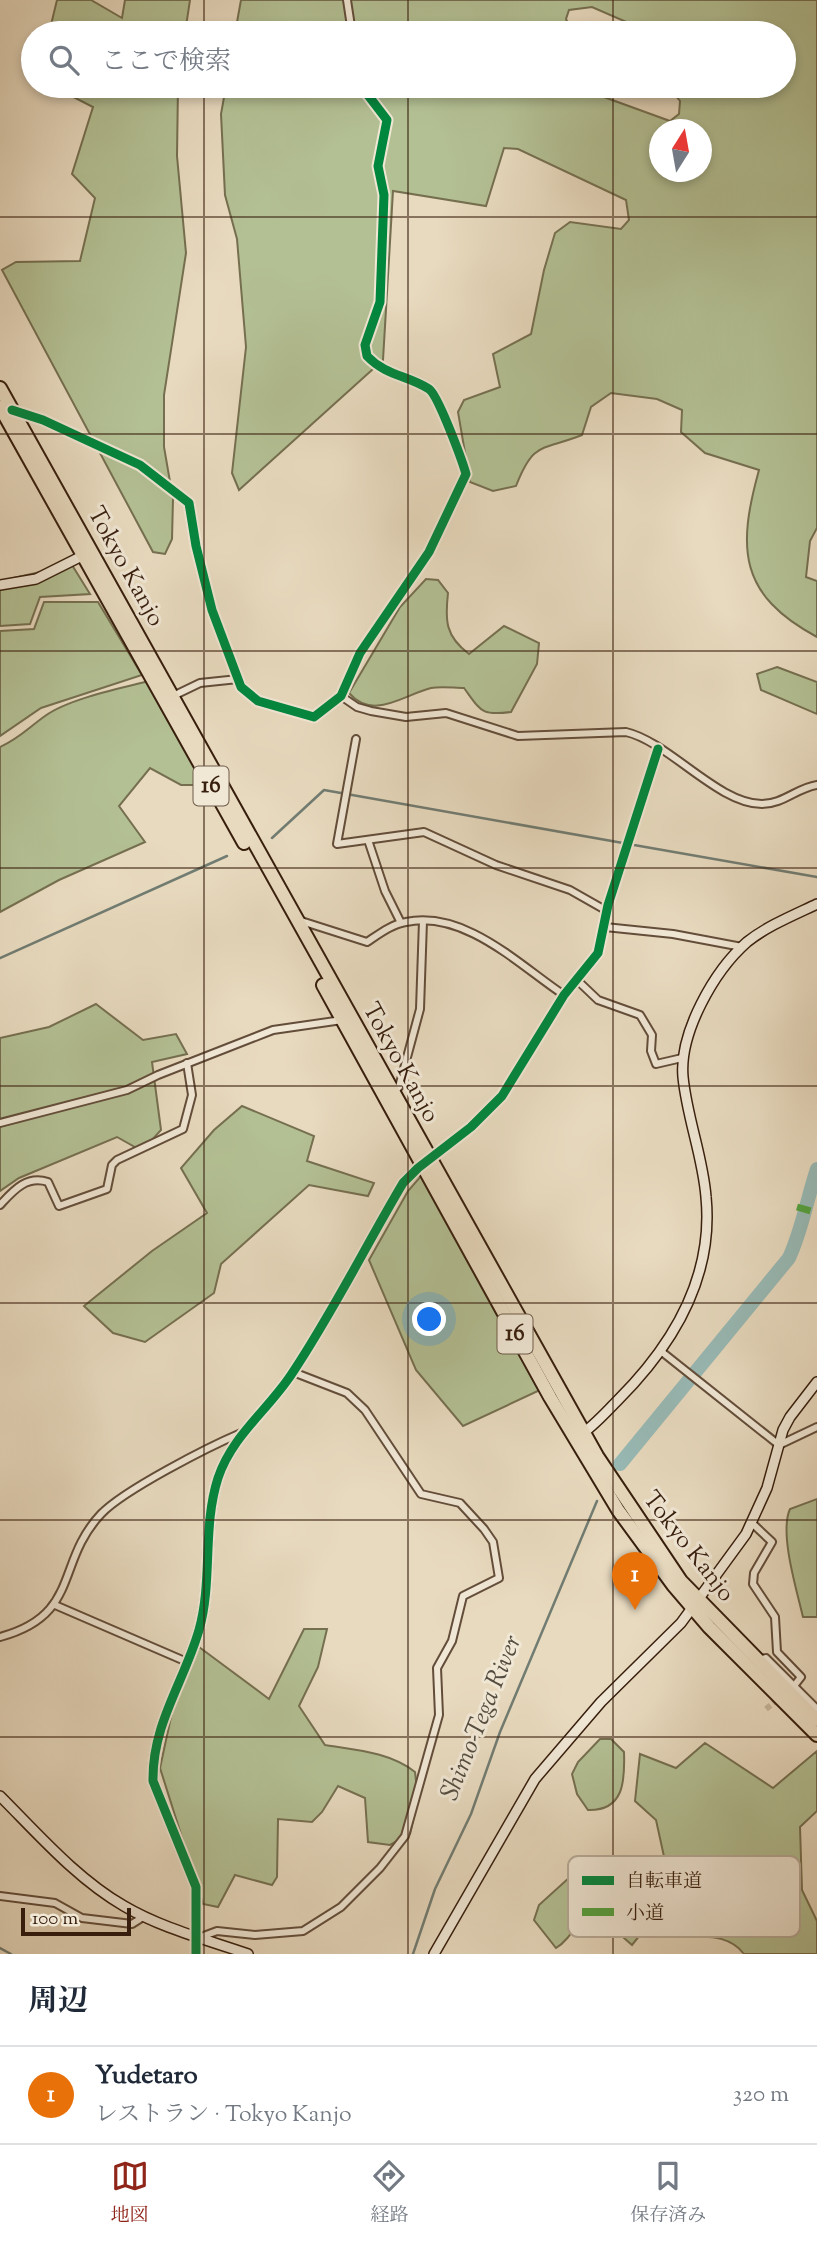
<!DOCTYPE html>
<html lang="ja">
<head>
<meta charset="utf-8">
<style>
	:root { --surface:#fff; --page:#f6f6f7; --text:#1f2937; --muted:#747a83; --line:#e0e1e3; --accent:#8f2418 }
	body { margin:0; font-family:"Sorts Mill Goudy","Noto Serif JP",serif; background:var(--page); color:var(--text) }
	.compass { position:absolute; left:649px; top:119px; width:63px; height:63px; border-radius:50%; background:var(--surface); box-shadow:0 4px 10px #0003; rotate:11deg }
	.scale { position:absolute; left:21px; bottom:18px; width:110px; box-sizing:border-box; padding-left:7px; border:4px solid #371e0d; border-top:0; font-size:19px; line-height:24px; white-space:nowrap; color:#371e0d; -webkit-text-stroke:5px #f0e7d5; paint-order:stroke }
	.you { position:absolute; left:430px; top:1320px; width:24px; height:24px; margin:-18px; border:5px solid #fff; border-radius:50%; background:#1a73e8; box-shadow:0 0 0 10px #1a73e833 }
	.badge { display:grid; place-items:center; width:46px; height:46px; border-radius:50%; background:var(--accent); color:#fff; font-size:23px; font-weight:700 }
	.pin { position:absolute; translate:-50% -58px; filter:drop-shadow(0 2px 4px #0008) }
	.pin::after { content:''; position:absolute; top:37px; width:24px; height:21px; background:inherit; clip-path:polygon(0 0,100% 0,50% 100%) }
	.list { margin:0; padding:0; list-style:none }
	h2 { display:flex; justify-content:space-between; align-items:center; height:91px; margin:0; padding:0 28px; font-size:30px }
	h2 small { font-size:23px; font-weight:400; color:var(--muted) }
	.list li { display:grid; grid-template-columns:46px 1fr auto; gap:21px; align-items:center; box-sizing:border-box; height:98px; padding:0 28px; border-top:2px solid var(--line) }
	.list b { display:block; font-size:26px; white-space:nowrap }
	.list p { margin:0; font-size:23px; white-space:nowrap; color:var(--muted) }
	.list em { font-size:23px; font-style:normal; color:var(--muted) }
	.icon { flex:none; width:38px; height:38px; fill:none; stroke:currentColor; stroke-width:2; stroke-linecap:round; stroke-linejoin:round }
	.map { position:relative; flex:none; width:817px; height:1954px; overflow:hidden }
	.search { position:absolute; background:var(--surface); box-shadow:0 4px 10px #0003; left:21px; right:21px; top:21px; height:77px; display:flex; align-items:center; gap:18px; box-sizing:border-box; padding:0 24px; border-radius:38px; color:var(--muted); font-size:26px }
	.sheet { height:189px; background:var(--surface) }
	nav { display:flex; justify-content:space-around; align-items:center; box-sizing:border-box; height:98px; border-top:2px solid var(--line); background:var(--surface); font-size:19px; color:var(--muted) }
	nav a { display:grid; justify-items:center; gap:4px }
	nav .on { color:var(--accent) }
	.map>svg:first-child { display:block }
</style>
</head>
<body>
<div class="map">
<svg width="817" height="1954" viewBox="0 0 817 1954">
	<rect width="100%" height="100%" fill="#e8dabf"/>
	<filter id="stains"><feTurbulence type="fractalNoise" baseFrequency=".00286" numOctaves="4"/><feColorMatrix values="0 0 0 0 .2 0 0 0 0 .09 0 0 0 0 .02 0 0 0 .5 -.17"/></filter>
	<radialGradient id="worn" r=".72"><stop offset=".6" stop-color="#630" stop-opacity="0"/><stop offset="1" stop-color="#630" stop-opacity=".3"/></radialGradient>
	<g fill="#b3c094" stroke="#756f50" stroke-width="2" fill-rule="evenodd">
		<polygon points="57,0 91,0 122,18 125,0 190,0 185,33 49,33"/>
		<path d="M 241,0 L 817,0 L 817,528 L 810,541 L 806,577 L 817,581 L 817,637 C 739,595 737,549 759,470 L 705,453 L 681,432 L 682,410 L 657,399 L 611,393 L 591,407 L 582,435 C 542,451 534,440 516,486 L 493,491 L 470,482 L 458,412 L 464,400 L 500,387 L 493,354 L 531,334 L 544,270 L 555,233 L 570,222 L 621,229 L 629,220 L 626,200 L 518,149 L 504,148 L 486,206 L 393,191 L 383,360 L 239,490 L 232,473 L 246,347 L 237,239 L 225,195 L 221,114 L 226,86 L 594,86 L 593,93 L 670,121 L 679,114 L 680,101 L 668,86 L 784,86 L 784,33 L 640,33 L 638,27 L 592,7 L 569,10 L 566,19 L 569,26 L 581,33 L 235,33 ZM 660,130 L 702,130 L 702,172 L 660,172 Z"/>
		<polygon points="52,86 178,86 177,156 186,253 164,395 164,447 173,499 172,539 165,554 153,552 2,270 16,262 80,261 95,198 72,174 93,107"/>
		<polygon points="72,565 90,594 40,597 30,624 0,626 0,581"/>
		<path d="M 426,579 L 438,580 L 448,593 C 445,620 445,636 469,654 L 504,626 L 539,643 L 537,664 L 511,712 C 481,716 481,711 464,688 C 454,688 441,686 431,688 C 403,695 373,721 349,693 L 400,607 Z"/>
		<polygon points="44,602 98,602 142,675 41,708 0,736 0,631 34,629"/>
		<polygon points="777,667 817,682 817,714 761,690 757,674"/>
		<path d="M 149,681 L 204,785 L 181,785 L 150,768 L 119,806 L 145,842 L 59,880 L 0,912 L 0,747 C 20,738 28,728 45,716 C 68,699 121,688 149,681 Z"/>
		<polygon points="96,1004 143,1040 176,1034 187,1054 152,1062 161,1130 142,1151 117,1137 19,1178 0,1191 0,1038 49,1027"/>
		<polygon points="242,1106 314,1136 307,1161 374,1183 368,1196 309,1185 221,1264 214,1293 145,1342 113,1333 84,1306 152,1251 207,1213 181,1168 214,1130"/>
		<polygon points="421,1176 540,1390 463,1426 416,1370 369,1260 408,1191"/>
		<path d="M 817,1499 L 817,1617 L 803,1617 C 797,1591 779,1533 790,1509 Z"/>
		<path d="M 304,1629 L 327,1629 L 318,1667 L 299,1706 L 325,1745 C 355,1750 390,1752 415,1772 L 418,1798 L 410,1834 L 390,1845 L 368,1842 L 365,1798 L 338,1786 L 322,1812 L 312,1822 L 278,1819 L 277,1877 L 272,1885 L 235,1875 L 218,1907 L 203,1904 L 160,1768 L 174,1703 L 199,1647 L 269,1699 Z"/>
		<path d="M 600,1739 L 611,1739 L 624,1752 C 625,1781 624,1811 588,1810 L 577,1794 L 572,1774 L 578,1762 Z"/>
		<path d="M 705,1743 L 773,1788 L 817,1751 L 817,1811 L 800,1827 L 802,1890 L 817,1921 L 817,1954 L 744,1954 C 732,1938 713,1936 695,1937 L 669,1899 L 632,1945 L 590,1908 C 577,1921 571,1939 556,1948 L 534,1920 L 539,1905 L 582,1866 L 626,1907 L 663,1889 L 665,1861 L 656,1820 L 635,1801 L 640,1754 L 676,1768 Z"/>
	</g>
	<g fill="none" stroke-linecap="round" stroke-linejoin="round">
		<g stroke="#717c72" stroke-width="2.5">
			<polyline points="272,838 324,790 623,843"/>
			<polyline points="634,845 817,877"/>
			<polyline points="0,958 227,856"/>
			<polyline points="0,1948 11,1954"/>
			<polyline points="413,1954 435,1889 471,1814 500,1732 597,1501"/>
		</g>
		<path stroke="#98bab6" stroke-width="14" d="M 620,1464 L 789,1258 C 802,1230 807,1199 817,1169"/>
		<polyline stroke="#c5b49b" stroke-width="6" stroke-dasharray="6 3" stroke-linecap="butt" points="766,1709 782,1696"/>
		<g stroke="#634d3a" stroke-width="10">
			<g id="street">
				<polyline points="347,0 352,33"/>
				<path d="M 15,411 L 43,420 L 140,465 L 189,503 L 196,546 L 212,610 L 241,687 L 258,701 L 314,717 L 341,696 L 360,653 L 429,552 L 466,474 C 462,460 438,395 429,389 C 407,375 386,376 367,356 L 365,345 L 380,302 L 384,195 L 378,166 L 387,120 L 361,86"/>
				<polyline points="173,696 200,683 238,679"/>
				<path d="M 341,696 L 357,707 L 371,711 L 406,717 L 446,713 L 518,736 L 626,732 C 669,742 718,804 762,804 C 783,804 797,788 817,785"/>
				<polyline points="356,739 337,844 424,832 496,865 570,890 607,911"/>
				<polyline points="368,840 385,891 401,923"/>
				<path d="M 298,920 L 367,942 C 379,934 392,924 406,922 C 465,910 519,965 564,995"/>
				<polyline points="605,927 673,934 742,947"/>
				<polyline points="577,980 598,1000 640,1015 652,1035 651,1051 656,1064 682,1058"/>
				<polyline points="393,1092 399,1087 420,1009 423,921"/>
				<polyline points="0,1123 127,1090 158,1075 273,1030 342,1020"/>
				<polyline points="431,1158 471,1127 502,1096 564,995 598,953 608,905 658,749"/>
				<path d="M 0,1205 C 13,1191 26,1175 48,1182 L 59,1206 L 107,1189 L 112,1165 L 117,1160 L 183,1129 L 192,1095 L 187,1063"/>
				<polyline points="662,1352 779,1445 817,1427"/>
				<polyline points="753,1524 772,1542 754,1573 753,1584 775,1617 777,1652 801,1677 794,1686"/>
				<polyline points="55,1605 187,1662"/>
				<path d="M 0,1637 C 81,1615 55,1563 101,1514 C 124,1490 208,1447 241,1433"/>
				<polyline points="758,1660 766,1658 817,1709"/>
				<polyline points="0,1896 55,1903 82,1918 132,1924 143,1917"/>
				<polyline points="201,1937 217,1931 255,1935 303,1931 341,1907 380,1868 405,1836 439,1715 437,1668 452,1641 463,1596 499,1578 493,1542 484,1529 460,1503 421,1494 365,1410 347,1393 293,1372"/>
			</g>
		</g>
		<g stroke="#371e0d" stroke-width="12">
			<g id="secondary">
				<polyline points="0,585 36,579 86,554"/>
				<path d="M 579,1436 C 594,1426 606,1412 618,1400 C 673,1345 714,1278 706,1197 C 703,1157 687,1118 683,1077 C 679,1033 714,971 747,942 C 767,926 794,915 817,904"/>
				<path d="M 0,1796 C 38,1834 77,1879 124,1906 C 161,1928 208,1940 248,1954"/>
				<path d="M 196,1954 L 196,1887 L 153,1781 C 152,1724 184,1682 199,1630 C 213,1581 202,1528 218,1478 C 232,1436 267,1411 291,1375 C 332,1314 365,1247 403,1183 L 425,1162"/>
				<polyline points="434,1954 535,1779 601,1702 681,1623 746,1534 767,1488 783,1430 790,1417 817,1382"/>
			</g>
		</g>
		<g stroke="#371e0d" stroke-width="16">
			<g id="highway">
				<polyline points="0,388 597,1456 681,1581 817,1720"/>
				<polyline points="0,407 244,843"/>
				<polyline points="323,985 550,1397 618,1510 673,1585 709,1627 817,1735"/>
			</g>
		</g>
		<use href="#street" stroke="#f0e7d5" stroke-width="6"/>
		<use href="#secondary" stroke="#f0e7d5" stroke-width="9"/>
		<use href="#highway" stroke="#e8dabf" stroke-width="12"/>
		<polyline stroke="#53a23e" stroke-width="7" stroke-dasharray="14 7" stroke-linecap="butt" points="797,1207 811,1211"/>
		<g stroke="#f0e7d5" stroke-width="13">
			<g id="cycleway">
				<path d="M 12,410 L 43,420 L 140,465 L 189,503 L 196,546 L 212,610 L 241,687 L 258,701 L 314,717 L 341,696 L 360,653 L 429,552 L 466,474 C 462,460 438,395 429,389 C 407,375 386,376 367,356 L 365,345 L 380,302 L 384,195 L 378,166 L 387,120 L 361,86"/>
				<path d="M 196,1954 L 196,1887 L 153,1781 C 152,1724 184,1682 199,1630 C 213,1581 202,1528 218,1478 C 232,1436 267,1411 291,1375 C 332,1314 365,1247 403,1183 L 418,1168 L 471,1127 L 502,1096 L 564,995 L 598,953 L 608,905 L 658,749"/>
			</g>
		</g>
		<use href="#cycleway" stroke="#00873e" stroke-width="9"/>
	</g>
	<path fill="none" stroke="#371e0d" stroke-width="2" stroke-opacity="0.55" d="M 204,0 L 204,33M 408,0 L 408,33M 613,0 L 613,33M 204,86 L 204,1954M 408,86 L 408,1954M 613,86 L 613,1954M 0,217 L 817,217M 0,434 L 817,434M 0,651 L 817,651M 0,868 L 817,868M 0,1086 L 817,1086M 0,1303 L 817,1303M 0,1520 L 817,1520M 0,1737 L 817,1737"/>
	<g text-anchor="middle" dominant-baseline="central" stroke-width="6" stroke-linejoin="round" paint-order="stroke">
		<g fill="#f0e7d5" stroke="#6e5a49" stroke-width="2">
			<rect x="193.5" y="766.5" width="35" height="39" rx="5"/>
			<rect x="497.5" y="1314.5" width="35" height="39" rx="5"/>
		</g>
		<g font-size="23" font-weight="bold" fill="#371e0d">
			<text x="211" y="786">16</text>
			<text x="515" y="1334">16</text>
		</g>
		<g font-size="24" fill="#371e0d" stroke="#f0e7d5">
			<text transform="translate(125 567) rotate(61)">Tokyo Kanjo</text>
			<text transform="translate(400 1063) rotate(61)">Tokyo Kanjo</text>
			<text transform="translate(688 1547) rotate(52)">Tokyo Kanjo</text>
		</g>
		<g font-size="26" font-style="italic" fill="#544d40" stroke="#f0e7d5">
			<text transform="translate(482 1718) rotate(-68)">Shimo-Tega River</text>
		</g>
	</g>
	<rect x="568" y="1856" width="232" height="81" rx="10" fill="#f0e7d5" stroke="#b8ab99" stroke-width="2"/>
	<rect x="582" y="1876" width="32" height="9" fill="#00873e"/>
	<rect x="582" y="1908" width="32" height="8" fill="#53a23e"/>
	<g font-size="19" fill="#371e0d">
		<text x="626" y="1887">自転車道</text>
		<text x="626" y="1919">小道</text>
	</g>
	<rect width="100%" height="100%" filter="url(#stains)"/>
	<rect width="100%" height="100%" fill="url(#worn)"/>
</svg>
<svg class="compass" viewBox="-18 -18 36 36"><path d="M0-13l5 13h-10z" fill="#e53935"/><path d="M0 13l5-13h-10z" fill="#747a83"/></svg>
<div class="scale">100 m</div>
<div class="you"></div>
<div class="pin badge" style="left:635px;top:1610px;background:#e8710a">1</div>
<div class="search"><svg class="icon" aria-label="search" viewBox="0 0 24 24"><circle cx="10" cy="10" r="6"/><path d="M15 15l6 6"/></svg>ここで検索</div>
</div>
<section class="sheet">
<h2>周辺<small></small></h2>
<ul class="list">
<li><span class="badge" style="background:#e8710a">1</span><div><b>Yudetaro</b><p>レストラン · Tokyo Kanjo</p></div><em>320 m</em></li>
</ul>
</section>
<nav>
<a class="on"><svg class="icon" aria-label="map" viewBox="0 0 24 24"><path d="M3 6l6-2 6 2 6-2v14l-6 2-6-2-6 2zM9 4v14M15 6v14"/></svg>地図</a>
<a><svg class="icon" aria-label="directions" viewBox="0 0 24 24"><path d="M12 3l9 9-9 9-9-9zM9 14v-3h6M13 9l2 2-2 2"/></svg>経路</a>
<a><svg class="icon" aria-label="saved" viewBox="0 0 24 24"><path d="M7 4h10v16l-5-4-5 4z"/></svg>保存済み</a>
</nav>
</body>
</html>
